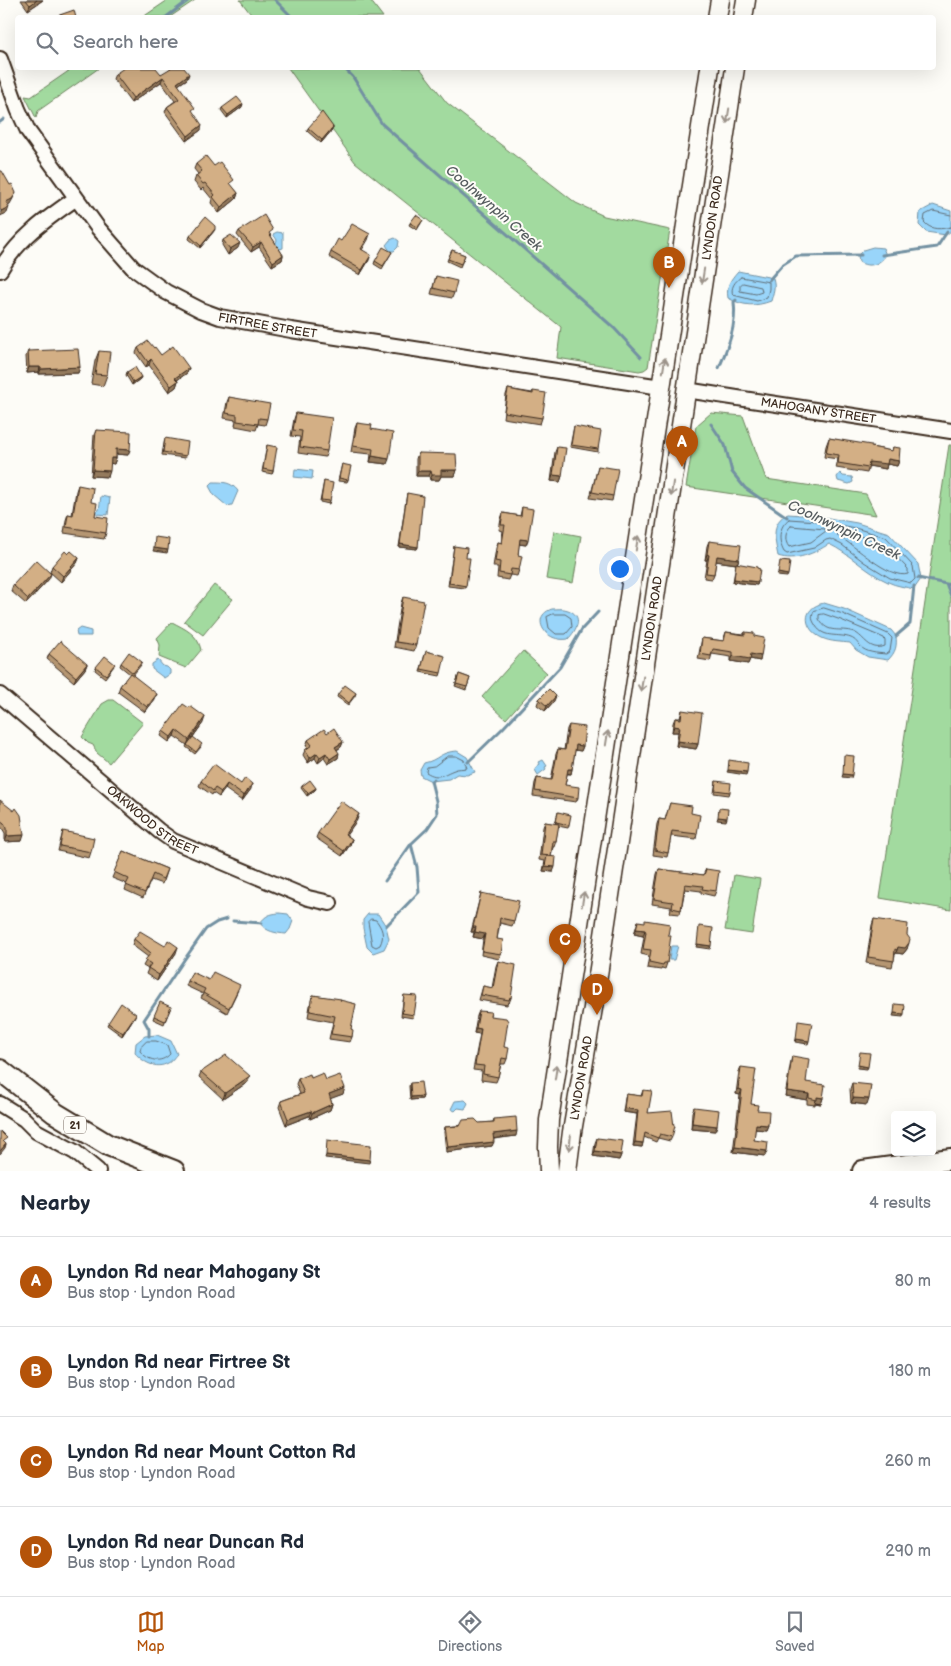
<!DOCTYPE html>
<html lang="en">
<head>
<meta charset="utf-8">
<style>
	:root { --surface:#fff; --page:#f6f6f7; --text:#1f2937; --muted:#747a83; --line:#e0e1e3; --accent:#b45309 }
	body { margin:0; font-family:"Balsamiq Sans",sans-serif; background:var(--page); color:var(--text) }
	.controls { position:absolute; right:15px; bottom:15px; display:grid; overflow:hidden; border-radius:5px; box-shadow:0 5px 20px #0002 }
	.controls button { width:45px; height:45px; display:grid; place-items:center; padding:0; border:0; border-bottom:1px solid var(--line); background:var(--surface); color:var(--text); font:25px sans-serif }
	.you { position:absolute; left:619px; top:568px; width:18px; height:18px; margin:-12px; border:4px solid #fff; border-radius:50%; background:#1a73e8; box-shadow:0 0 0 8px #1a73e833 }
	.badge { display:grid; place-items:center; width:32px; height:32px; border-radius:50%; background:var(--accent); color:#fff; font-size:16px; font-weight:700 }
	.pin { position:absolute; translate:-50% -41px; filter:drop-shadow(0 1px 2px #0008) }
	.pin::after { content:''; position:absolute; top:26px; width:18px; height:15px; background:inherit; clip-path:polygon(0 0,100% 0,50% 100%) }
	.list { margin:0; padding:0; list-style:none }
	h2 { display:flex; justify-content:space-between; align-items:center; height:65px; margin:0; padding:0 20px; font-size:21px }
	h2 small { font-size:16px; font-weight:400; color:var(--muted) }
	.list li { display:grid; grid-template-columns:32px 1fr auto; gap:15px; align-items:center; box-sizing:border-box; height:90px; padding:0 20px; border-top:1px solid var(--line) }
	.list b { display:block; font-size:19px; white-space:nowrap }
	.list p { margin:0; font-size:16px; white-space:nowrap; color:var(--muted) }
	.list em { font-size:16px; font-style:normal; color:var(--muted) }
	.icon { flex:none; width:28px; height:28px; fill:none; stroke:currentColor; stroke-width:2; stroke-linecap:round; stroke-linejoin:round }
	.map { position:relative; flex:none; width:951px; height:1171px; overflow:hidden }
	.search { position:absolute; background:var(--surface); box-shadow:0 5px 20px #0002; left:15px; right:15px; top:15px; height:55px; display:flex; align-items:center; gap:12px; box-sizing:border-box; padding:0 18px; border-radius:5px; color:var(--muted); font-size:19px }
	.sheet { height:425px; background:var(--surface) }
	nav { display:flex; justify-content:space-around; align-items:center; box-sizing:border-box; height:70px; border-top:1px solid var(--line); background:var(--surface); font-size:14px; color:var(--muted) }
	nav a { display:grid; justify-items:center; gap:2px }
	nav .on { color:var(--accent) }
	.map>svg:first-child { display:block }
</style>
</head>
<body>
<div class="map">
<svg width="951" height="1171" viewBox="0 0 951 1171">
	<rect width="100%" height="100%" fill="#fdfcf7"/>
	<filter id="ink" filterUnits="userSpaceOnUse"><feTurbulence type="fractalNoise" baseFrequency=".02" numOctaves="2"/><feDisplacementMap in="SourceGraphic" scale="10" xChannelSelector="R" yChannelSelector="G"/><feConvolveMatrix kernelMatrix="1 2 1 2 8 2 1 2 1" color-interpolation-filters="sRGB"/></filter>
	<g filter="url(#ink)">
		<g fill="#a2da9f" stroke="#6e825e">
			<polygon points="168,0 195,0 170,17 143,17"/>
			<polygon points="240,0 370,0 383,17 253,17"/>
			<polygon points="73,68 99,68 38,111 36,118 25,96 31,97"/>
			<polygon points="288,68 420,68 447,103 576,203 604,216 670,230 648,367 644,370 639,371 557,358 561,327 355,162"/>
			<polygon points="711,413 743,416 766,479 866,494 876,515 686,487 696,426"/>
			<polygon points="949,445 951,445 951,910 880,898"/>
			<polygon points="554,531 581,536 573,583 546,579"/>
			<polygon points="214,585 233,599 203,635 184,621"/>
			<path d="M 172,622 C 185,629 198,634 201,650 L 186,668 L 159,657 L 160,645 L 157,638 Z"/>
			<polygon points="523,651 547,673 506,719 482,697"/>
			<polygon points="109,700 113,700 143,723 109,763 97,753 93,745 88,743 82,737 102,704"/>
			<polygon points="734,875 760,879 752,934 725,930"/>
		</g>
		<g fill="#99d5fa" stroke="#7391a2">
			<polygon points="933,205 951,211 951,231 946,235 926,232 919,225 920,212"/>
			<polygon points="277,232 283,233 283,248 280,249 274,247 277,240 273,234"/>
			<polygon points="395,238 399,241 398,247 394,251 390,251 386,245 390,240"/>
			<path d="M 873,247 L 883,248 L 886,255 C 879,265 869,268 859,262 L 858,255 L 863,250 Z"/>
			<path d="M 738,271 L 773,278 C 776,287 773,293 771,301 C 755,307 743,306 728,298 C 726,286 730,280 738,271 Z"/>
			<polygon points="295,469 313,471 312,479 294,477"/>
			<polygon points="840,473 843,476 852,477 853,482 849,484 838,481 837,477"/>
			<path d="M 213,482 C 224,482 231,482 238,491 L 232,505 L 227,506 L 214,495 L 209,486 Z"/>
			<polygon points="101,496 110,498 108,515 97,514 97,511 99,510"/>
			<path d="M 788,514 L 817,516 L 857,523 L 889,533 L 918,564 L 921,579 L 914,589 C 906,587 896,586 888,582 C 866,572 850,554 829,544 C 815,553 795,562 778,556 C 775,541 770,521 788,514 Z"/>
			<path d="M 824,603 L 844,609 L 891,630 L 896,636 C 897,646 896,652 888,660 L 868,657 L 856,650 L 850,643 C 842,642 830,642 822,638 C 804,630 800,608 824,603 Z"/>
			<path d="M 552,609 C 557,609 563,608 568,610 C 584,616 577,630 568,639 C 544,643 530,616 552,609 Z"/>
			<polygon points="80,628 91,631 91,636 77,636 76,631"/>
			<polygon points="158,660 163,666 167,667 170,670 170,674 164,678 152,669 152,664"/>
			<path d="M 457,751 L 467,757 L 475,772 L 467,775 L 457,774 L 449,779 L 431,781 L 421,776 L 420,770 L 424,763 C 439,760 439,752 457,751 Z"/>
			<polygon points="543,760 547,766 545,767 546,769 538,775 535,770 536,767 540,764 539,762"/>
			<path d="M 279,913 L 288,914 L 293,921 L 290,929 L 286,934 C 276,933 266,932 260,923 C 266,915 270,914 279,913 Z"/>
			<polygon points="368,914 378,914 386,926 389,939 384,949 373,953 367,947 363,928 363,920"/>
			<polygon points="671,946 678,946 674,960 669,960"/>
			<path d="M 157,1035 L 171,1041 L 177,1054 C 174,1057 171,1062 168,1063 C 156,1070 143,1062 135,1053 L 136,1043 L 145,1036 Z"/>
			<polygon points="465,1100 468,1103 465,1109 458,1108 455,1111 451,1109 455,1101"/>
		</g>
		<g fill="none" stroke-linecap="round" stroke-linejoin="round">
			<g stroke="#616e76" stroke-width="1">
				<path d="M 951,215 L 933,211 L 925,215 L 924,222 C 931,231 942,229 951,227"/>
				<path d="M 741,277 L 769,282 L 769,289 L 767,297 L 757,301 L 733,295 C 730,288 735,281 741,277 Z"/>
				<polygon points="743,283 761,287 762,292 756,294 740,291 740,286"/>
				<path d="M 789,519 L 817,521 L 855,528 L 886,537 L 913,566 L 915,579 L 911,583 L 890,578 L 864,562 L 842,545 L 830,539 L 826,540 L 814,548 L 787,554 L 784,552 C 778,541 778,527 789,519 Z"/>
				<path d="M 791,526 L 825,529 L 826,531 L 811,542 L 789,547 C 784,541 785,531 791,526 Z"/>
				<path d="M 840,531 L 882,542 L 908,569 L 908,574 C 889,580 855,545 838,536 L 837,533 Z"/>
				<path d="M 824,608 L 843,614 L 888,634 L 892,638 L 890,651 L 886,654 C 877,653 866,653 860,646 C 857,643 856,640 851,638 C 838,633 824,639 816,626 C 812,620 811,617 814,611 Z"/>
				<polygon points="553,614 565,614 571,618 572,627 566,634 556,634 549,628 547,617"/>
				<path d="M 824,614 L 841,620 L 884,638 L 885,641 L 885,646 C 869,652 865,637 854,632 C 839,627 828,635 819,619 L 819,615 Z"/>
				<path d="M 448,756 L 456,756 L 464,760 L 467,768 C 463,769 458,768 454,770 C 443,774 439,780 426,772 L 427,767 L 434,766 Z"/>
				<path d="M 371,919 L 376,920 C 382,928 385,935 380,945 L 376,947 L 372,945 L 368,922 Z"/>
				<path d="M 147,1041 L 156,1041 L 167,1045 L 170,1054 C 161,1064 148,1061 140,1051 L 141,1047 Z"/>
			</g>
			<g stroke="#7391a2" stroke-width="3">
				<polyline points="275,0 293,18"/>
				<polyline points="165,18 189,0"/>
				<polyline points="344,68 353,77 382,124 614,328 641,357"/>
				<polyline points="0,122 4,119"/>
				<polyline points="882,255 937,247 947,232"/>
				<polyline points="769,280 782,265 796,256 861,255"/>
				<path d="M 719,368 C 728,347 737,325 734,302 L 736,300"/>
				<polyline points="711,424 725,445 732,472 745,488 787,517"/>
				<polyline points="918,578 951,585"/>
				<polyline points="947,586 951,596"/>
				<polyline points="896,636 910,624 914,586"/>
				<polyline points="468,762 503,728 560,667 582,629 598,612"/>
				<polyline points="385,881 411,844 427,829 437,814 436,801 431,781 434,779"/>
				<polyline points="233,921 262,923"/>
				<polyline points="386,926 419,892 417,867 411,844"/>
				<polyline points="149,1036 149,1029 144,1020 184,960 206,929 217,922 227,919"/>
			</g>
			<g stroke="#3b2a1e" stroke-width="18">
				<g id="minor">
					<path id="s1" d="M 0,59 L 18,109 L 28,131 L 98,228 L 133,268 L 166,292 L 201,310 L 220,317 L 291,330 L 661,387"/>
					<path d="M 0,270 C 18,239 46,219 75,199"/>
					<path id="s2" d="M 686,390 L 951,431"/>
					<path id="s3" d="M 0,695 L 159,831 L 173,841 L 308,898 L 330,903"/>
					<polyline points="0,1104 24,1119 36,1131 75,1152 98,1171"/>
				</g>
			</g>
			<g stroke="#3b2a1e" stroke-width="21">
				<g id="major">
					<polyline points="717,18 720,0"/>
					<polyline points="743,18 746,0"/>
					<polyline points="549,1171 548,1147 549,1120 710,68"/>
					<path id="s4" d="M 567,1171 L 572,1132 L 593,1008 L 735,68"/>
				</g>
			</g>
			<g stroke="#3b2a1e" stroke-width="24">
				<g id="highway">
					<polyline points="0,1070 55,1113 108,1145 174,1171"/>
					<polyline points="863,1171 951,1159"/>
				</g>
			</g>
			<use href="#minor" stroke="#fdfcf7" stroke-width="14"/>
			<use href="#major" stroke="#fdfcf7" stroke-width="18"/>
			<use href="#highway" stroke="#fdfcf7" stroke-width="20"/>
		</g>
		<g fill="#b59672" stroke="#3b2a1e">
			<polygon points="21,0 43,0 28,10"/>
			<polygon points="115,74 161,74 187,79 178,85 193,113 201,130 186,141 165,112 167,107 175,101 161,82 131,103 113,79"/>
			<polygon points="242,107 227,118 221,110 222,108"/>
			<polygon points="333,127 332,130 321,143 307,131 308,128"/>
			<polygon points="196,164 214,166 238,193 236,199 219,213 211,203 212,199 203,188 201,190 194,182 196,176 198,174 194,169"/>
			<polygon points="423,220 417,230 409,225 410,223"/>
			<polygon points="214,231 200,248 189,239 190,236"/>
			<polygon points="239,231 271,235 270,235 283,255 282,260 272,266 259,247 251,252 237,235"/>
			<polygon points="370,234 368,240 362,250 369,260 360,275 329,257 331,252"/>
			<polygon points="223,240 238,248 228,255 222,245"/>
			<polygon points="452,250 465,255 460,267 447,261"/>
			<polygon points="392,252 382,269 374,264 375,261"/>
			<polygon points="436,276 454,293 452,298 431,294"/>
			<polygon points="138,348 154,348 161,355 189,368 187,373 177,380 178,381 176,387 169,392 149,365 146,367 136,353"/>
			<polygon points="28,351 80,367 78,373 39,374 39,372 27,373 26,356"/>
			<polygon points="99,351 107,375 103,386 91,384 95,361"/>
			<polygon points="127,372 141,377 140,379 132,385 126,375"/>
			<polygon points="508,389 532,393 533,391 542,418 540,424 503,418 506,395"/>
			<polygon points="229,397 267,419 265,425 258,424 256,430 235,426 236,420 224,418 227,402"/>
			<polygon points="296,413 327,451 325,457 298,453 300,437 291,436 294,419"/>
			<polygon points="357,423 371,429 387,464 370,462 371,454 351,452 355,428"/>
			<polygon points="574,426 598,449 598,452 570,447"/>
			<polygon points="96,430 128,455 116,454 116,458 114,464 110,463 108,477 91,476 94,435"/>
			<polygon points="165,438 186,456 185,458 162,455"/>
			<polygon points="829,438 871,447 891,451 893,447 899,461 897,466 887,464 886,469 869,466 867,473 836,468 838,459 824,457 826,446"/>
			<polygon points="267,445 273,471 272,474 262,472"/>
			<polygon points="557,447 562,476 560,482 551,481 555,452"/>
			<polygon points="418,453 457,470 455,476 441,476 439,480 430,480 429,476 416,476 416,459"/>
			<polygon points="342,464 348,480 347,482 338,481"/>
			<polygon points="598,466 613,496 612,501 590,498"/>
			<polygon points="324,481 330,501 329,504 320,502"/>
			<polygon points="78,485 91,502 95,516 106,533 104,539 64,533 66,520 68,514 72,515 76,491"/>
			<polygon points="407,493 418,547 417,549 399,547"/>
			<polygon points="522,507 526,545 519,544 518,555 519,570 517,576 510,575 508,580 497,578 498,567 493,567 496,548 498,542 501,543 503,531 499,530 501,519 503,513 520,516"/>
			<polygon points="709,541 739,559 737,564 758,582 757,585 733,582 736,564 716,561 714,574 712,579 704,578 707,560 705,560 707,546"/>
			<polygon points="454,546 466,558 466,586 465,588 448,586"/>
			<polygon points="68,554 79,558 77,563 61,582 50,572 52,566"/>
			<polygon points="49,579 26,604 11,591 13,585"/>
			<polygon points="403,597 416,645 414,651 394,647 401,603"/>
			<polygon points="726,632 744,634 745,632 754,636 760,661 750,659 748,664 731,661 731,657 712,654 710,661 698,659 701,643 702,638 723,641"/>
			<polygon points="49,654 87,664 85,669 74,682 47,659"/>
			<polygon points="425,654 441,673 440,676 420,672"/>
			<polygon points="121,663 141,665 133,675 155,699 145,712 118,692 120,686 130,674 120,666"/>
			<polygon points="114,666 105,678 95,670 96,667"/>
			<polygon points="459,674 470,678 466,690 455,686"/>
			<polygon points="356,693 355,696 348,705 337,697 338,694"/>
			<polygon points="539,699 554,701 545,711 537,705"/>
			<polygon points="682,710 698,744 696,749 676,746 678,732 672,732 673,723 675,718 680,718"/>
			<polygon points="203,723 188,744 201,747 195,754 186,747 187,745 174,736 169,742 161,736 163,731"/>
			<polygon points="569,725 583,746 581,751 575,750 572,769 571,774 567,774 565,785 578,798 576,802 533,796 535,783 537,778 551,780 556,754 558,749 564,750 567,729"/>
			<polygon points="327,733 343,742 341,747 337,750 338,758 328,764 324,758 318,763 315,758 308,763 303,755 305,750 308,748 306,746 308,740"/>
			<polygon points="201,781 241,784 251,789 242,801 225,789 219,797 213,793 212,795 199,786"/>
			<polygon points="716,781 730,792 729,795 714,793"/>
			<polygon points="302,786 316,788 315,790 307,796 301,788"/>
			<polygon points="0,800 22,841 5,842 5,833 2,828 0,826"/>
			<polygon points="670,803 691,813 697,834 696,839 671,836 668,853 667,857 653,855 657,824 659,819 665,820"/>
			<polygon points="558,812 569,825 568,828 558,826 556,841 554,847 553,847 551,856 553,872 543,871 545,861 539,860 543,827 545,822 555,824"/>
			<polygon points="357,820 346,835 352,839 350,845 342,856 316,838 318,833"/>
			<polygon points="63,831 91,852 89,858 58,851"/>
			<polygon points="123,851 167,869 162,884 151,880 143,898 125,890 127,884 112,878"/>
			<polygon points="659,869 703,875 706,869 716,891 714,896 701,893 701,891 685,889 681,910 680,914 670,913 671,907 652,904 657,874"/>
			<polygon points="481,893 514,921 512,926 500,923 497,939 501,954 499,959 481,955 483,939 473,937 474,932 471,932"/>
			<polygon points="874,919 907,935 907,949 903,954 896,953 895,955 892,967 866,963 872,925"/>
			<polygon points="638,921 668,935 667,963 665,969 662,968 661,970 647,968 649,956 641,954 644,937 643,936 634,934"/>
			<polygon points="134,939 176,953 157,981 146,974 148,969 143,966 148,957 132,945"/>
			<polygon points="498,961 511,998 509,1003 508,1002 507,1005 479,1000 483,986 492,988 496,966"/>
			<polygon points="188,981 238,990 227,1013 201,998 203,994 186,986"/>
			<polygon points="313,995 340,1000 351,1029 352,1037 350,1042 329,1039 333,1022 308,1017 311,1000"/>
			<polygon points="404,995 414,1015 413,1018 401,1016"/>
			<polygon points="171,1007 164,1024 153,1019 154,1016"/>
			<polygon points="479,1011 490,1016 504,1047 507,1059 505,1064 501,1064 498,1077 496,1082 481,1080 482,1071 473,1070 480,1034 474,1033 477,1016"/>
			<polygon points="135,1016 122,1036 107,1025 108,1023"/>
			<polygon points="792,1056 806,1082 823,1098 821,1104 815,1103 815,1105 807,1104 807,1100 785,1096 791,1061"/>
			<polygon points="741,1067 751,1104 757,1110 768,1125 766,1130 755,1129 754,1140 765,1156 733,1152 740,1095 736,1094 739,1071"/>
			<polygon points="201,1072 248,1082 223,1099 199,1077"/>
			<polygon points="311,1078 326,1080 343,1094 330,1098 332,1104 330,1110 310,1119 309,1116 286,1125 279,1107 281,1101 300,1094 296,1084 298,1079"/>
			<polygon points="410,1083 423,1096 422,1099 410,1100 409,1086"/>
			<polygon points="852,1083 867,1105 851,1103 850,1089"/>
			<polygon points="643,1090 648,1113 672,1137 670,1141 658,1138 656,1142 644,1137 642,1147 633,1146 637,1114 623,1112 625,1098 626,1094 641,1096"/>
			<polygon points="694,1107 715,1131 691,1129 692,1112"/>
			<polygon points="494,1119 516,1136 494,1139 492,1146 446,1152 444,1132 445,1127 493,1122"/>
			<polygon points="597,1138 621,1155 619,1160 593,1156 595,1143"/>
		</g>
		<g fill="#947a5d" stroke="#3b2a1e">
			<polygon points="37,0 43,0 28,10 30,5"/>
			<polygon points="189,74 187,79 175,87 177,83"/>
			<polygon points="163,77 161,82 131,103 133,98"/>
			<polygon points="243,104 242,107 227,118 228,115"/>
			<polygon points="202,125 201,130 186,141 188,136"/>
			<polygon points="333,127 332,130 321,143 322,140"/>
			<polygon points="16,193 10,204 4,207 6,202"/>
			<polygon points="238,193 236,199 219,213 221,207"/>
			<polygon points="9,207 7,213 0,216 1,211"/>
			<polygon points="215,229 214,231 200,248 201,246"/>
			<polygon points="261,242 259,247 251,252 253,247"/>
			<polygon points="240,243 238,248 228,255 230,249"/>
			<polygon points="283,255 282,260 272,266 273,262"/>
			<polygon points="371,255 369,260 360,275 362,270"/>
			<polygon points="151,359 149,365 146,367 148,362"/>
			<polygon points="29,367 40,367 39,372 27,373"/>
			<polygon points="80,367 78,373 39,374 41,369"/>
			<polygon points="189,368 187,373 173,383 175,378"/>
			<polygon points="141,377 140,379 132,385 133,382"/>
			<polygon points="178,381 176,387 169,392 171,386"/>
			<polygon points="116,449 130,450 128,455 114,454"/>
			<polygon points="372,456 389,459 387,464 370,462"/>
			<polygon points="111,458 116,458 114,464 109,463"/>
			<polygon points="888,459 899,461 897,466 887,464 886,469 868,466 869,462"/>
			<polygon points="93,470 110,471 108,477 91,476"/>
			<polygon points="441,470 457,470 455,476 441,476 439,480 430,480 432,475"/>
			<polygon points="418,471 431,471 429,476 416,476"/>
			<polygon points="553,475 562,476 560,482 551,481"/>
			<polygon points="520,539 528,540 526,545 518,544"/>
			<polygon points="400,544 418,547 417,549 399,547"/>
			<polygon points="154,548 168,550 167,553 153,551"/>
			<polygon points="707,554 709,555 707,560 705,560"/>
			<polygon points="717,556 739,559 737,564 715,561"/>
			<polygon points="79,558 77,563 61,582 63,576"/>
			<polygon points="778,573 788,575 787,577 777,576"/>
			<polygon points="51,574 49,579 26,604 28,599"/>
			<polygon points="734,579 758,582 757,585 733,582"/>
			<polygon points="751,654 761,656 760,661 750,659 748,664 731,661 733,656"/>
			<polygon points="87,664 85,669 74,682 76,677"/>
			<polygon points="157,694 155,699 145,712 147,707"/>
			<polygon points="556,696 554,701 545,711 547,706"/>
			<polygon points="205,717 203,723 187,745 189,740"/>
			<polygon points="674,726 680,727 678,732 672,732"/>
			<polygon points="176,730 174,736 169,742 171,737"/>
			<polygon points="678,741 698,744 696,749 676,746"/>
			<polygon points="343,742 341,747 333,752 335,747"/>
			<polygon points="576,745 583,746 581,751 574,750"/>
			<polygon points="317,753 315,758 308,763 310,758"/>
			<polygon points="326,753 324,758 318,763 320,757"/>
			<polygon points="339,753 338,758 328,764 330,759"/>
			<polygon points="568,769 572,769 571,774 566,773"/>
			<polygon points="728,770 747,772 746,775 727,772"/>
			<polygon points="843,774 852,775 851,778 842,777"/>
			<polygon points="227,784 225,789 219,797 221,792"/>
			<polygon points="252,784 251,789 242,801 244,796"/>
			<polygon points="316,788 315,790 307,796 308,793"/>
			<polygon points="359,814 357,820 343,840 345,834"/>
			<polygon points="718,817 727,818 726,821 717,820"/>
			<polygon points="24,835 22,841 5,842 7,836"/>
			<polygon points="352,839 350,845 342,856 344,851"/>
			<polygon points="545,866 555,867 553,872 543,871"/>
			<polygon points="473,927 476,927 474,932 471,932"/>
			<polygon points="636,929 645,930 643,936 634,934"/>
			<polygon points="475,932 485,934 483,939 473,937"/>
			<polygon points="909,943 907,949 903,954 896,953 898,947"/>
			<polygon points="697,944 711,946 710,949 696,947"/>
			<polygon points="178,947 176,953 157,981 159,975"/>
			<polygon points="894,1013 904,1014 903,1017 893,1016"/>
			<polygon points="136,1014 135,1016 122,1036 123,1033"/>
			<polygon points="476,1028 481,1029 480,1034 474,1033"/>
			<polygon points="796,1039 809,1041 808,1044 795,1042"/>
			<polygon points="858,1065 868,1067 867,1069 857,1068"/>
			<polygon points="250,1076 248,1082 223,1099 225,1093"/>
			<polygon points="345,1088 343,1094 327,1100 329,1094"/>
			<polygon points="738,1089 742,1090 740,1095 736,1094"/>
			<polygon points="787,1091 809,1094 807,1100 785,1096"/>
			<polygon points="423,1096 422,1099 410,1100 411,1097"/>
			<polygon points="817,1097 823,1098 821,1104 815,1103"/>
			<polygon points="853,1098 869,1099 867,1105 851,1103"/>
			<polygon points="332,1104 330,1110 310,1119 312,1113"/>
			<polygon points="624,1108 638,1110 637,1114 623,1112"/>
			<polygon points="311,1111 309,1116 286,1125 288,1119"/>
			<polygon points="692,1123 717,1126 715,1131 691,1129"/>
			<polygon points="756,1124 768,1125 766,1130 754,1129"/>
			<polygon points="517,1131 516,1136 491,1139 493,1134"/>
			<polygon points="494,1142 492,1146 446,1152 448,1147"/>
			<polygon points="635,1142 643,1143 642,1147 633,1146"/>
			<polygon points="6,1144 5,1148 0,1154 0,1151"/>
			<polygon points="735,1147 767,1151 765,1156 733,1152"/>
			<polygon points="595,1151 621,1155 619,1160 593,1156"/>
			<polygon points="326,1155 370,1160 369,1163 325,1158"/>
		</g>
		<g fill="#d3af85" stroke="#3b2a1e">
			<polygon points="26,0 37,0 30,5"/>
			<polygon points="74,10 76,18 51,18"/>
			<polygon points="124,68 156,68 161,74 171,68 184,68 189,74 177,83 195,108 192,110 202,125 188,136 167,107 179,99 163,77 133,98 115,74"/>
			<polygon points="237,97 243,104 228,115 222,108"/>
			<polygon points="322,112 333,127 322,140 308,128"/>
			<polygon points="206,156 214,166 220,162 234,180 230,183 238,193 221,207 213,197 215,195 205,183 203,184 196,176 202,171 196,164"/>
			<polygon points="0,171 2,171 10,185 12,184 16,193 12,199 6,202 9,207 1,211 0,209"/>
			<polygon points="264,215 273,230 269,233 283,255 273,262 261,242 253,247 239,231"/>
			<polygon points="416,215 423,220 418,227 410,223"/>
			<polygon points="205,217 215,226 215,229 201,246 190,236"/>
			<polygon points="352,224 370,234 361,249 371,255 362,270 331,252 338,239 341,241"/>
			<polygon points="231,235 240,243 230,249 223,240"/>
			<polygon points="383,247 392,252 383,266 375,261"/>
			<polygon points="452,250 465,255 461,264 448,259"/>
			<polygon points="436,276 457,281 454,293 433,288"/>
			<polygon points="148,341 154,348 155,347 161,355 173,346 189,368 175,378 178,381 171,386 151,359 148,362 138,348"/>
			<polygon points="78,349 80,367 41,369 40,367 29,367 28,351"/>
			<polygon points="99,351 110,352 107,375 95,374"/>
			<polygon points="135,367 141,377 133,382 127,372"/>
			<polygon points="508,389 533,394 533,391 546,393 542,418 504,412"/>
			<polygon points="229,397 270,404 267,419 259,418 258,424 237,421 237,415 226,413"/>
			<polygon points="296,413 332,418 327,451 300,447 302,431 293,430"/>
			<polygon points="357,423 372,425 371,429 393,433 389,459 372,456 373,449 353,446"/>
			<polygon points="574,426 601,431 598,449 571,445"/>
			<polygon points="96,430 131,432 130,450 116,449 116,458 111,458 110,471 93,470"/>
			<polygon points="165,438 188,442 186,456 163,452"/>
			<polygon points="829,438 871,445 871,447 892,451 893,447 900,448 899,461 888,459 887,464 869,462 868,468 838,463 839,455 826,453"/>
			<polygon points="267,445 277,447 273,471 263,469"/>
			<polygon points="557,447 566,448 562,476 553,475"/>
			<polygon points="418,453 456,454 457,470 441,470 441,475 432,475 431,471 418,471"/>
			<polygon points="342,464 351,466 348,480 339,478"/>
			<polygon points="598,466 618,469 613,496 592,492"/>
			<polygon points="324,481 333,483 330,501 321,500"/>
			<polygon points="78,485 93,488 91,502 97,503 95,516 108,518 106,533 66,527 68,514 73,515"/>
			<polygon points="407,493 423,496 418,547 400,544"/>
			<polygon points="522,507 533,509 528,540 520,539 518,555 522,556 519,570 511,569 510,575 499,573 500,562 495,561 498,542 502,543 505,525 501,525 503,513 521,516"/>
			<polygon points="155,537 169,539 168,550 154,548"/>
			<polygon points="709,541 741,545 739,559 717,556 714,574 706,573 709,555 707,554"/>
			<polygon points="454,546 467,548 466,558 470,558 466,586 449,583"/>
			<polygon points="65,551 68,554 71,551 79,558 63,576 52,566"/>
			<polygon points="36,560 51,574 28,599 13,585"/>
			<polygon points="780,561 790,562 788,575 778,573"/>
			<polygon points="736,563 757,567 757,568 760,569 758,582 734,579"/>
			<polygon points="403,597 424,601 416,645 396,642"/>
			<polygon points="726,632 745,635 745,632 754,633 754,636 764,638 761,656 751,654 750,659 733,656 733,652 713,649 711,656 700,654 702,638 724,641"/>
			<polygon points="60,641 87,664 76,677 49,654"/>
			<polygon points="426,651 445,656 441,673 421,669"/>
			<polygon points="129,652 142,662 133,673 121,663"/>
			<polygon points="105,656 115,664 106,675 96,667"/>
			<polygon points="130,673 157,694 147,707 120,686"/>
			<polygon points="459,674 470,678 467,687 456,684"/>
			<polygon points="345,685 356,693 349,703 338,694"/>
			<polygon points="549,689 556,696 547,706 539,699"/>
			<polygon points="183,704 189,708 190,706 205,717 189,740 176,730 171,737 163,731"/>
			<polygon points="682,710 702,713 698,744 678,741 680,727 674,726 675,718 681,719"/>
			<polygon points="569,725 585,727 583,746 576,745 572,769 568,769 565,785 579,787 578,798 535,791 537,778 552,780 558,749 565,750"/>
			<polygon points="334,728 343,742 335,747 339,753 330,759 326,753 320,757 317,753 310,758 305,750 312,745 308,740 324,729 327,733"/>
			<polygon points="193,737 202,744 196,752 187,745"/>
			<polygon points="844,755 854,756 852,775 843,774"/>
			<polygon points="729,760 748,763 747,772 728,770"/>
			<polygon points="214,764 241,784 245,778 252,784 244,796 227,784 221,792 215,788 213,791 201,781"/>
			<polygon points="310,780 316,788 308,793 302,786"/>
			<polygon points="716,781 731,783 730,792 715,790"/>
			<polygon points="0,800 14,811 16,808 21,815 24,835 7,836 7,828 4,823 0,820"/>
			<polygon points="341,801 359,814 345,834 352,839 344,851 318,833"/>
			<polygon points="670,803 692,806 691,813 700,815 697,834 672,831 668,853 655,850 659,819 665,820"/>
			<polygon points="719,808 728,809 727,818 718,817"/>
			<polygon points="558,812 571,815 569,825 556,822"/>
			<polygon points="545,822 559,824 556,841 553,841 551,856 541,855"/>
			<polygon points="63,831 94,838 91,852 60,846"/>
			<polygon points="123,851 167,869 163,879 153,874 145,893 126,885 129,879 114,872"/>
			<polygon points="547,856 556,857 555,867 545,866"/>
			<polygon points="659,869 704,875 706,869 719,871 716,891 702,889 703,886 685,884 681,910 672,908 673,902 654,899"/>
			<polygon points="481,893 519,901 514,921 500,918 497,939 503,940 501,954 482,951 485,934 475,932 476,927 473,927"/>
			<polygon points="874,919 908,924 907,935 910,939 909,943 905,948 898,947 897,950 895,949 894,961 868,957"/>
			<polygon points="645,920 670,924 668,935 671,935 667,963 664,963 663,965 649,962 651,950 643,949 646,932 645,930 636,929 638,921 645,922"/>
			<polygon points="699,926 713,928 711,946 697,944"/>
			<polygon points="140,931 165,946 168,940 178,947 159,975 148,968 151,964 145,960 151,953 134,939"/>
			<polygon points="498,961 516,965 511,998 510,997 509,1000 481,995 483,986 493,988"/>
			<polygon points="192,972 209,980 213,972 240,985 229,1008 203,993 205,989 188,981"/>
			<polygon points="313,995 341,999 340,1000 356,1004 351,1029 353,1030 352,1037 331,1034 335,1016 310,1011"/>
			<polygon points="404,995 417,996 414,1015 402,1013"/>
			<polygon points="160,1002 171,1007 165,1021 154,1016"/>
			<polygon points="121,1003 136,1014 123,1033 108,1023"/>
			<polygon points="895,1004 905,1005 904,1014 894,1013"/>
			<polygon points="479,1011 491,1012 490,1016 506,1018 508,1021 504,1047 509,1048 507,1059 502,1058 498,1077 483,1074 484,1066 475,1065 481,1029 476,1028"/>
			<polygon points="798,1021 812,1023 809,1041 796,1039"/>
			<polygon points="860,1052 870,1053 868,1067 858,1065"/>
			<polygon points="226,1055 250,1076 225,1093 201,1072"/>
			<polygon points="792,1056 809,1059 806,1082 825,1085 823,1098 817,1097 817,1100 809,1098 809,1094 787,1091"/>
			<polygon points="741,1067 756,1069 751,1104 758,1105 757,1110 769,1111 768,1125 756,1124 754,1140 768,1142 767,1151 735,1147 742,1090 738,1089"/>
			<polygon points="323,1073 326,1080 340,1075 345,1088 329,1094 332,1104 312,1113 311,1111 288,1119 281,1101 304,1093 298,1079 310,1074 311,1078"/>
			<polygon points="421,1082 423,1096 411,1097 410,1083"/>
			<polygon points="852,1083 871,1085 869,1099 853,1098"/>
			<polygon points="643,1090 652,1091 648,1113 672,1111 674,1126 675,1126 672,1137 660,1134 658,1138 645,1133 643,1143 635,1142 638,1110 624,1108 626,1094 642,1096"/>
			<polygon points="694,1107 719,1110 717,1126 692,1123"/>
			<polygon points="516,1117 517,1131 493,1134 494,1142 448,1147 445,1127 460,1126 463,1120 475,1119 479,1123 494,1122 494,1119"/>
			<polygon points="0,1131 7,1138 3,1141 6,1144 0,1151"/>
			<polygon points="597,1138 623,1141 621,1155 595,1151"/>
			<polygon points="327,1140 371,1145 370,1160 326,1155"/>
		</g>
		<defs><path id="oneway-shaft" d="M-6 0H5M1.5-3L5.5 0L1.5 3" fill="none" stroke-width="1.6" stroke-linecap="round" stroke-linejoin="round" transform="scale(1.25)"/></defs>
		<g stroke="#9c938a">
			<use href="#oneway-shaft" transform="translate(728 116) rotate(99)"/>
			<use href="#oneway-shaft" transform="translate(703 276) rotate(99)"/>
			<use href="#oneway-shaft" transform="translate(664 365) rotate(-81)"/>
			<use href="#oneway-shaft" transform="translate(672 489) rotate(98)"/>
			<use href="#oneway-shaft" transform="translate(637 543) rotate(-81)"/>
			<use href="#oneway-shaft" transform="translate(642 684) rotate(99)"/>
			<use href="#oneway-shaft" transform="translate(607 738) rotate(-81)"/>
			<use href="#oneway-shaft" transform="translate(583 899) rotate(-81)"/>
			<use href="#oneway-shaft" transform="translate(556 1072) rotate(-81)"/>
			<use href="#oneway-shaft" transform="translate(570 1143) rotate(96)"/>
		</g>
	</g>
	<g text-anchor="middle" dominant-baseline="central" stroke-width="4" stroke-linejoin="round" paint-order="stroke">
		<rect fill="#fdfcf7" stroke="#75695f" stroke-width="1" x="64" y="1116.5" width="22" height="17" rx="4"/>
		<g font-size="11" font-weight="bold" fill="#3b2a1e">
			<text x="75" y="1125">21</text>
		</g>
		<g font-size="12" fill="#3b2a1e" stroke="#fdfcf7">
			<text stroke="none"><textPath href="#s4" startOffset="964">LYNDON ROAD</textPath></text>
			<text stroke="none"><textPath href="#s1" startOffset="399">FIRTREE STREET</textPath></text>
			<text stroke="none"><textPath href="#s2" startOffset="134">MAHOGANY STREET</textPath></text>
			<text stroke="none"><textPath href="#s4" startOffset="559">LYNDON ROAD</textPath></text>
			<text stroke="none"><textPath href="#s3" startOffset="198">OAKWOOD STREET</textPath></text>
			<text stroke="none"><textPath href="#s4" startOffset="94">LYNDON ROAD</textPath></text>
		</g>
		<g font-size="14" font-style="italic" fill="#575d60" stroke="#fdfcf7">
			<text transform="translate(494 208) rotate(41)">Coolnwynpin Creek</text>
			<text transform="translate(844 530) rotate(25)">Coolnwynpin Creek</text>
		</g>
	</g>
</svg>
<div class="controls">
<button><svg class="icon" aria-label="layers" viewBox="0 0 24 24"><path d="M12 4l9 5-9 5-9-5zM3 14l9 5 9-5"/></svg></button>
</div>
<div class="you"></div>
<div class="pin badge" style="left:682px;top:467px">A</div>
<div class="pin badge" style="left:669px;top:288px">B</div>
<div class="pin badge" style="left:565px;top:965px">C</div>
<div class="pin badge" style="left:597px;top:1015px">D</div>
<div class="search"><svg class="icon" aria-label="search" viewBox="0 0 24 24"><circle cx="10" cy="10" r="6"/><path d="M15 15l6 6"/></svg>Search here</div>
</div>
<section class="sheet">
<h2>Nearby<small>4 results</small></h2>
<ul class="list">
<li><span class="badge">A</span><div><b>Lyndon Rd near Mahogany St</b><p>Bus stop · Lyndon Road</p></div><em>80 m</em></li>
<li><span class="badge">B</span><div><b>Lyndon Rd near Firtree St</b><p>Bus stop · Lyndon Road</p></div><em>180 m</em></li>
<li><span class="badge">C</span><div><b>Lyndon Rd near Mount Cotton Rd</b><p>Bus stop · Lyndon Road</p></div><em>260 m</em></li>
<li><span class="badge">D</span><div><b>Lyndon Rd near Duncan Rd</b><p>Bus stop · Lyndon Road</p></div><em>290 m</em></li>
</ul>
</section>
<nav>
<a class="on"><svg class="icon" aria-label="map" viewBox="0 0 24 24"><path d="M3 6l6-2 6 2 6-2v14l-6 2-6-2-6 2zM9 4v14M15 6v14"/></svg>Map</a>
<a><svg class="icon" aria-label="directions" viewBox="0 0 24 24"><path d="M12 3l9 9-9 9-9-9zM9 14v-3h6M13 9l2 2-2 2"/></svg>Directions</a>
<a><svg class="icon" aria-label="saved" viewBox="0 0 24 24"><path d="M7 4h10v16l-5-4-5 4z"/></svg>Saved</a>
</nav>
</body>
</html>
